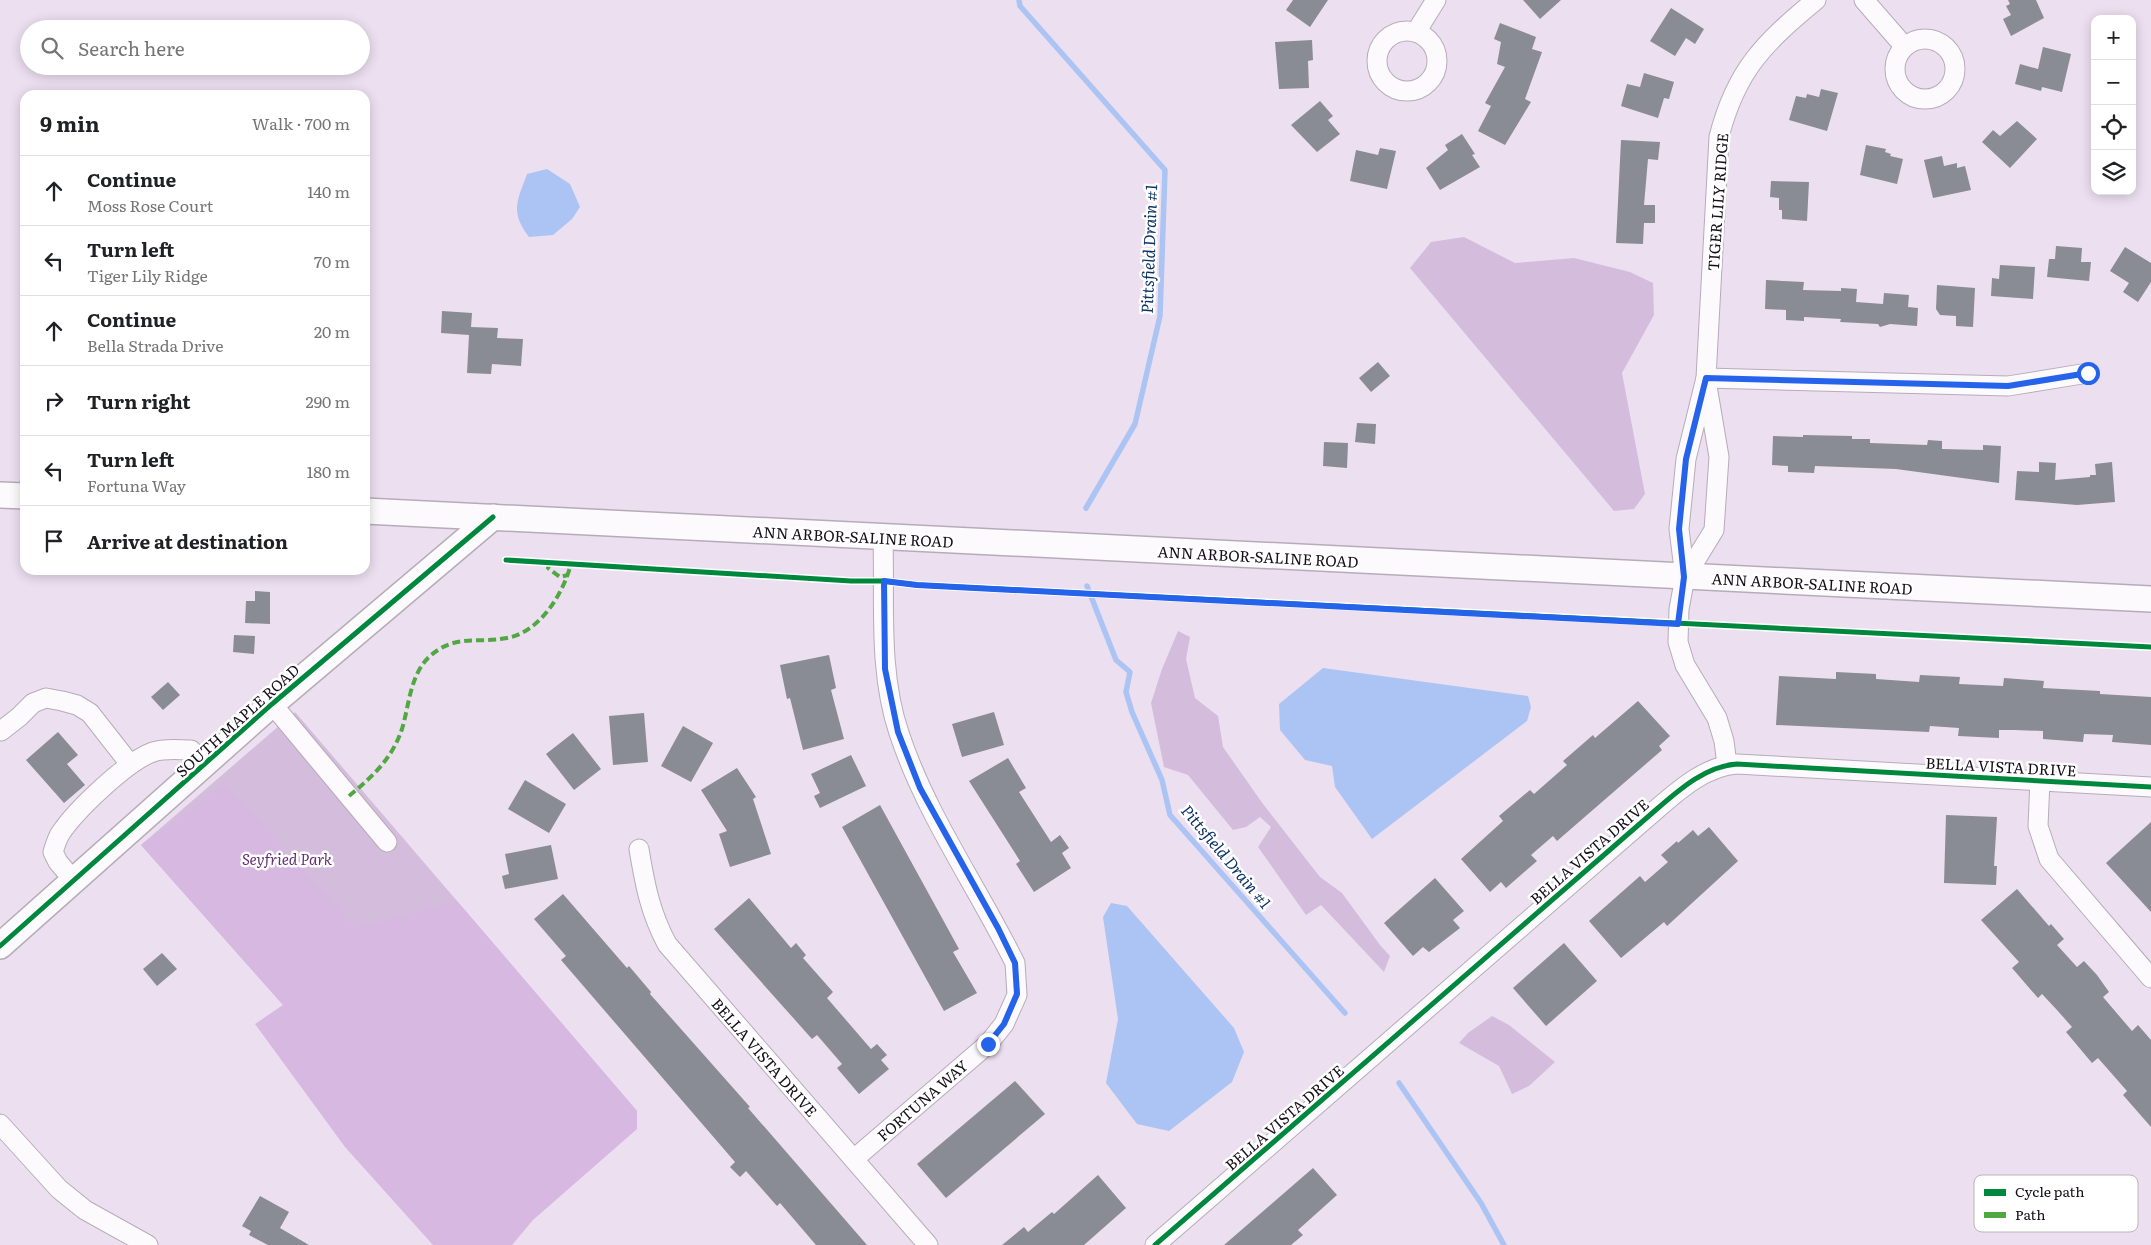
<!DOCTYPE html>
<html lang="en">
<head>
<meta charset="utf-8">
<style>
	:root { --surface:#fff; --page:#f6f6f6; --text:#202124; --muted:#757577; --line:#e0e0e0 }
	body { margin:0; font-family:Literata,serif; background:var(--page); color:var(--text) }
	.controls { position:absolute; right:15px; top:15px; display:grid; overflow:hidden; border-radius:10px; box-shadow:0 2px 12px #0003 }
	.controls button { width:45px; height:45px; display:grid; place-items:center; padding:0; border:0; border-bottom:1px solid var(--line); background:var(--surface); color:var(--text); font:25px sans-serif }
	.stop { position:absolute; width:15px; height:15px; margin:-11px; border:4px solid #2563eb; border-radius:50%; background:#fff }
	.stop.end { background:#2563eb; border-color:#fff; box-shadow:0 1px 5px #0008 }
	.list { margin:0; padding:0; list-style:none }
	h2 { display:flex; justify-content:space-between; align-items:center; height:65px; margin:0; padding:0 20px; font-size:21px }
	h2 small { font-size:16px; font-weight:400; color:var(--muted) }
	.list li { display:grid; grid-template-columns:32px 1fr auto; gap:15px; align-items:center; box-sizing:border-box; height:70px; padding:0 20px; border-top:1px solid var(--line) }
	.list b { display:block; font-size:19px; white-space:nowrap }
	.list p { margin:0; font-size:16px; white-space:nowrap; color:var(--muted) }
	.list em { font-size:16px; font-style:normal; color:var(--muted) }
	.icon { flex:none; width:28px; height:28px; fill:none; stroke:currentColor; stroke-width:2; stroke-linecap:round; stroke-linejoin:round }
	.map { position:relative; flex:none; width:2151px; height:1245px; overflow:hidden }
	.search { position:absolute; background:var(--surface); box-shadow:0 2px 12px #0003; left:20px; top:20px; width:350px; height:55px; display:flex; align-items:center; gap:12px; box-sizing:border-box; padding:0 18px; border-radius:28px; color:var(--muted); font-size:19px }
	.panel { position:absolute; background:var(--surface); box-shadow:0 2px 12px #0003; left:20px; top:90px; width:350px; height:485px; border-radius:15px }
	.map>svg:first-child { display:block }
</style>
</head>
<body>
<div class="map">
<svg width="2151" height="1245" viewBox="0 0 2151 1245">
	<rect width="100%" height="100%" fill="#ecdff0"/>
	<g fill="#d4bddc">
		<polygon points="1464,237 1515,263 1574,258 1630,272 1653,283 1654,315 1622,373 1645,494 1634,509 1614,511 1410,268 1431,242"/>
		<polygon points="1178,631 1190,637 1186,659 1195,698 1218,716 1223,747 1263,804 1320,877 1342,893 1380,945 1390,956 1384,972 1321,905 1306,915 1258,847 1271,827 1260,817 1246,827 1233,830 1188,775 1164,767 1151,703 1162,669"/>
		<polygon points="295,712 637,1111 487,1240 291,1014 141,845"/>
		<polygon points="1492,1016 1509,1025 1555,1062 1529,1086 1512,1094 1499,1066 1459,1043 1468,1033"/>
	</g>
	<polygon fill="#d7b8e1" points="225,783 356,928 457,901 637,1111 637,1129 533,1220 512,1245 433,1245 345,1147 255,1024 283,1005 141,845"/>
	<g fill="#acc4f3">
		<path d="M 547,169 L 570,184 L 580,207 L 572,219 L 553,235 L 529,237 C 510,212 517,201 527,174 Z"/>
		<polygon points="1323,668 1528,696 1531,707 1527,721 1372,839 1335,787 1332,766 1305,760 1280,730 1279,704"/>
		<polygon points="1111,903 1127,906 1234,1028 1244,1052 1232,1082 1169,1131 1137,1124 1106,1083 1118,1019 1103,917"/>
	</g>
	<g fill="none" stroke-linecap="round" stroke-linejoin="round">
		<g stroke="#acc4f3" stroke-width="5.5">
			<polyline points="1019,0 1020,6 1165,170 1160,316 1135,424 1086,508"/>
			<polyline points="1087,586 1116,660 1130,672 1126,692 1132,712 1162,780 1170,815 1345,1013"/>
			<polyline points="1399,1083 1481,1203 1504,1245"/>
		</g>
	</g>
	<g fill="#898c94">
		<polygon points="1293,0 1328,0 1310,27 1286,10"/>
		<polygon points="1523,0 1561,0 1540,19"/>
		<polygon points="2008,0 2036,0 2044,18 2011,36 2003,19 2011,15 2006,6 2010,4"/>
		<polygon points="1671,8 1704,29 1695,44 1686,38 1675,56 1650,41"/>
		<polygon points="1500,23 1536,37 1532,49 1542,52 1525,99 1531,102 1505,145 1478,131 1491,106 1485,103 1505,67 1497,64 1501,42 1494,39"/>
		<polygon points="1312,40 1313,60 1308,61 1309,88 1279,89 1275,42"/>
		<polygon points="2043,47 2071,54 2062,92 2042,87 2041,91 2015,84 2020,64 2038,69"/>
		<polygon points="1644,73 1674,82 1669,99 1664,98 1658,118 1621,106 1627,84 1640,87"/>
		<polygon points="1821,89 1838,93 1827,131 1789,120 1796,96 1806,98 1807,94 1819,97"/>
		<polygon points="1320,101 1333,116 1328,120 1340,134 1317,152 1291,125"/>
		<polygon points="2017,121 2037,139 2010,168 1982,142 1993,130 2000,136"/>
		<polygon points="1462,134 1475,154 1472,155 1480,167 1440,190 1426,168 1448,150 1445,145"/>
		<polygon points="1621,140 1660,142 1658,160 1648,159 1644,205 1655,205 1655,223 1644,223 1643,244 1616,243"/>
		<polygon points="1866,145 1886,149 1885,152 1891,154 1890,156 1903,159 1897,184 1860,175"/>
		<polygon points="1380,148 1396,151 1387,189 1350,181 1356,150 1378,155"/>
		<polygon points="1942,156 1944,166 1957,163 1957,168 1965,166 1971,190 1933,198 1924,160"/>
		<polygon points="1771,181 1809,182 1807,221 1782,219 1782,210 1779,210 1779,198 1770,197"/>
		<polygon points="2056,246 2082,248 2081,262 2091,262 2089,281 2047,277 2049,259 2055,259"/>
		<polygon points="2125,247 2151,263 2151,282 2138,302 2123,292 2129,283 2110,271"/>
		<polygon points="2000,265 2035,267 2033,299 1991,296 1992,278 1999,279"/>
		<polygon points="1766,280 1804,282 1803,290 1841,291 1841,288 1857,289 1856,302 1883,304 1884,293 1909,295 1908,307 1918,308 1917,326 1890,324 1880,327 1878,324 1840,322 1841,319 1804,317 1804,321 1786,320 1786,310 1765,309"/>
		<polygon points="1937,285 1975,288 1973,327 1956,326 1956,316 1940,315 1936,309"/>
		<polygon points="442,311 472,313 471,327 498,328 497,338 523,339 521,366 492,364 491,374 467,373 469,335 441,333"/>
		<polygon points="1378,362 1390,376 1371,392 1359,378"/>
		<polygon points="1357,423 1376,424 1375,444 1355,442"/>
		<polygon points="1803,435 1852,436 1852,439 1870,439 1870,443 1927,445 1928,440 1942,441 1942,449 1983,450 1983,445 2001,446 1999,483 1896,469 1815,466 1814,473 1788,472 1788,466 1772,465 1773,436 1803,437"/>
		<polygon points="1324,442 1348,443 1347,468 1323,466"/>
		<polygon points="2039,462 2056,463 2055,480 2090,477 2090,475 2096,475 2095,464 2112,462 2115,502 2077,505 2015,500 2017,471 2039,472"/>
		<polygon points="255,591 270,592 270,624 245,623 246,601 255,601"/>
		<polygon points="234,635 255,636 254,654 233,652"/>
		<polygon points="829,655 836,688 831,690 844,739 803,750 790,698 787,699 780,665"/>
		<polygon points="1836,672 1876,674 1876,679 1919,682 1920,675 1960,677 1959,684 2003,686 2004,678 2044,681 2043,688 2100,691 2100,694 2151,697 2151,745 2112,742 2113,735 2084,734 2083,742 2043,739 2043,731 2014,730 1999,730 1999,738 1958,736 1959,728 1930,726 1929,732 1776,725 1779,676 1836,679"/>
		<polygon points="168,682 180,695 163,710 151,697"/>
		<polygon points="1638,701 1670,736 1659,746 1662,750 1557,841 1553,836 1531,855 1537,861 1506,888 1501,882 1490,892 1461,859 1503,821 1499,816 1530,790 1534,794 1567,765 1563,761 1593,735 1595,738"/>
		<polygon points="994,712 1004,745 962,757 952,724"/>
		<polygon points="644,713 648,762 613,765 609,716"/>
		<polygon points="683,726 713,743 691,782 661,766"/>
		<polygon points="58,732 78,755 67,764 85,785 64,803 26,760"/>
		<polygon points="573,733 601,769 574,790 546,754"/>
		<polygon points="851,755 866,786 820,808 814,796 820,793 811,774"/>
		<polygon points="1008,758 1026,788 1019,792 1051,842 1060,835 1069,848 1062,853 1071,868 1034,892 1016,864 1020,861 969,781"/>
		<polygon points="737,768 756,797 753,799 771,854 730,867 719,834 727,831 701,790"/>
		<polygon points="525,780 566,804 549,833 508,809"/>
		<polygon points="880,805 959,949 953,952 977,993 944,1011 842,827"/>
		<polygon points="1946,815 1997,817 1994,866 1997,866 1996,885 1944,883"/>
		<polygon points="2151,822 2151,912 2106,863"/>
		<polygon points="1709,827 1738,861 1667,926 1664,922 1621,958 1589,921 1640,876 1645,882 1668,862 1661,855 1677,841 1678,843 1693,830 1698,836"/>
		<polygon points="551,845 558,879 505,889 502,876 509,874 505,854"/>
		<polygon points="1435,878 1464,911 1453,920 1460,928 1429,952 1423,947 1413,956 1384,923"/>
		<polygon points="2017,889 2049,926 2051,924 2064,939 2057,945 2077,967 2084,961 2097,975 2109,992 2103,997 2132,1031 2138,1025 2151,1040 2151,1127 2123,1095 2127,1091 2098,1058 2092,1063 2066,1032 2072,1027 2057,1010 2042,994 2038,998 2012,968 2019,962 1981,920"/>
		<polygon points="563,894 627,968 629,966 651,992 650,994 750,1107 748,1108 867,1245 816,1245 780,1203 777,1206 746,1171 740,1177 730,1167 735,1162 561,960 566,956 534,919"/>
		<polygon points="749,898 791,948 796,943 806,955 803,958 833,992 827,998 871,1049 877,1044 887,1055 881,1060 889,1069 859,1094 837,1068 842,1064 817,1035 812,1039 714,929"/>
		<polygon points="1564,943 1597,981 1546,1026 1513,988"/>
		<polygon points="162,953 177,969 157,986 143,969"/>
		<polygon points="1015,1081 1045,1114 946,1198 917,1164"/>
		<polygon points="1313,1168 1337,1195 1298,1230 1303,1235 1291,1245 1224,1245"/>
		<polygon points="1098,1175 1126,1208 1084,1245 1002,1245 1024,1227 1028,1232 1052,1212 1054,1214"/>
		<polygon points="260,1196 289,1212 280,1228 309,1245 268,1245 249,1235 251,1231 242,1226"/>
	</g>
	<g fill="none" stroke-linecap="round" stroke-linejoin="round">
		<g stroke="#b6acb9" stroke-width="21">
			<g id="minor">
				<polyline points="1864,0 1904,46"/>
				<circle cx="1407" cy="61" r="30"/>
				<polyline points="1416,32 1436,0"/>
				<circle cx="1925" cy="69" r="30"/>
				<polyline points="1706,378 2008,386 2088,373"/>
				<polyline points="1685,577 1714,530 1719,457 1707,386"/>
				<polyline points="272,704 387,842"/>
				<polyline points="1,731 19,717 33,703 46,698 62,701 77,705 90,713 130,764"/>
				<path d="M 1727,765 L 1724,741 L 1717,718 L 1685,665 L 1678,642 L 1679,609 L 1685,577 L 1679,529 L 1686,459 L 1706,378 L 1719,137 C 1736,70 1764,43 1816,0"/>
				<polyline points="2040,780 2038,826 2049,859 2151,978"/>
				<path d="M 639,849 C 645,885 650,912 667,944 L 928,1245"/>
				<path d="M 74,881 L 58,862 L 53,852 C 55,846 57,839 60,834 C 75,811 127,761 153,752 C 165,748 179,750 191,750 L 205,765"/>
				<polyline points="0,1124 59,1189 85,1210 148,1245"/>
				<path d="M 854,1159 L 988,1044 L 1004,1024 L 1017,995 L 1015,963 C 977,886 926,815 899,733 C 878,671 885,602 883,538"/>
				<path d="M 1155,1245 L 1658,808 C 1680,789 1706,766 1737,764 L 2151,787"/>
			</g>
		</g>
		<g stroke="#b6acb9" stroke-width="28">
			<g id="major">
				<polyline points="0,495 25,496"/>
				<polyline points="365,511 2151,599"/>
				<polyline points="0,946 272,704 493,517"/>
			</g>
		</g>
		<use href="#minor" stroke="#fcfafd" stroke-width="19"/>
		<use href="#major" stroke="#fcfafd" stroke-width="25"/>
		<g stroke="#51a842" stroke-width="4" stroke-dasharray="8 4" stroke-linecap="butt">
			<polyline points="549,562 548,568 560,577 568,575"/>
			<path d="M 349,796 C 372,777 392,759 402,729 C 409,706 410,676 428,658 C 454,633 476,644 507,638 C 540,632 563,594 571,564"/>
		</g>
		<g stroke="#fff" stroke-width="8">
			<g id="cycleway">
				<polyline points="506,560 851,581 884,581 917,585 2151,647"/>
				<polyline points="0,946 272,704 493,517"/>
				<path d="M 1155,1245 L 1658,808 C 1680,789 1706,766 1737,764 L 2151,787"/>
			</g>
		</g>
		<use href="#cycleway" stroke="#00873e" stroke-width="5"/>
	</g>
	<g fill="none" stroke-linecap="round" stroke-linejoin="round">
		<polyline stroke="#2563eb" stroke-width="6" points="988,1044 1004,1024 1017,994 1015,963 998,928 920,788 898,732 885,669 884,581 917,585 1678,624 1684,577 1679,529 1686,459 1706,378 2008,386 2088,373"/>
	</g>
	<g text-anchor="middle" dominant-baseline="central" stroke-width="5" stroke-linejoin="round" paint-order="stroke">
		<g font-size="15" fill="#150d18" stroke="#fff">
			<text transform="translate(1717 202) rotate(-86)">TIGER LILY RIDGE</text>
			<text transform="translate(853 536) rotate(3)">ANN ARBOR-SALINE ROAD</text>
			<text transform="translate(1258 556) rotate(3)">ANN ARBOR-SALINE ROAD</text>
			<text transform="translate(1812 583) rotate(3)">ANN ARBOR-SALINE ROAD</text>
			<text transform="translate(237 720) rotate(-42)">SOUTH MAPLE ROAD</text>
			<text transform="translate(2001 766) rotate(3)">BELLA VISTA DRIVE</text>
			<text transform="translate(1589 851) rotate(-41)">BELLA VISTA DRIVE</text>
			<text transform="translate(765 1057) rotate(49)">BELLA VISTA DRIVE</text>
			<text transform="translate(922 1100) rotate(-41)">FORTUNA WAY</text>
			<text transform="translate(1284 1117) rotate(-41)">BELLA VISTA DRIVE</text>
		</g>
		<g font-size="15" font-style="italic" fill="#652f76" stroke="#fff">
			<text x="287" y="858">Seyfried Park</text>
		</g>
		<g font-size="16" font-style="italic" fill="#0a3165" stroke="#fff">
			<text transform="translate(1148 249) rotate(-88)">Pittsfield Drain #1</text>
			<text transform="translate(1227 856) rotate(50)">Pittsfield Drain #1</text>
		</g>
	</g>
	<rect x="1974" y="1175" width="164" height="57" rx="8" fill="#fff" stroke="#b9b6ba" stroke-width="1"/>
	<rect x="1984" y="1189" width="22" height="7" fill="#00873e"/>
	<rect x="1984" y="1212" width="22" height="6" fill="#51a842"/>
	<g font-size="14" fill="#150d18">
		<text x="2015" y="1197">Cycle path</text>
		<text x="2015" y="1220">Path</text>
	</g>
</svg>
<div class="controls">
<button>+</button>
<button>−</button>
<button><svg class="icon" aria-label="locate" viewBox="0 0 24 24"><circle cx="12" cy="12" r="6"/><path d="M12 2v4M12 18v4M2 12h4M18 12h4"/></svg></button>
<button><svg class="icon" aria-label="layers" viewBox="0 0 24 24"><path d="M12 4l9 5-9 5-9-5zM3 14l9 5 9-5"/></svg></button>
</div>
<div class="stop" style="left:2088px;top:373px"></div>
<div class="stop end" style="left:988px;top:1044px"></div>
<div class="search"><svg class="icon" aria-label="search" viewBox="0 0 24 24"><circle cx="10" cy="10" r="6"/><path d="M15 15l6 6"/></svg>Search here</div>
<section class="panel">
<h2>9 min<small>Walk · 700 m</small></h2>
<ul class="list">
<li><svg class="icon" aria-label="ahead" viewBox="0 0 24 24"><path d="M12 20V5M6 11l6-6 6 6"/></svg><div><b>Continue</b><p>Moss Rose Court</p></div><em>140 m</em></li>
<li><svg class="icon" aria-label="left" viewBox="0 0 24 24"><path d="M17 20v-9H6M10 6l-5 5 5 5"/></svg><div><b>Turn left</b><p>Tiger Lily Ridge</p></div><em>70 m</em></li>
<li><svg class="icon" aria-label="ahead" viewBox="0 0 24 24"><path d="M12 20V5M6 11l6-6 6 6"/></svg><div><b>Continue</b><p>Bella Strada Drive</p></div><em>20 m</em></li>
<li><svg class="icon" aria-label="right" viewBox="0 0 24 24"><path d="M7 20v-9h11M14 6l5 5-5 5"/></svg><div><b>Turn right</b></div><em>290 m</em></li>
<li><svg class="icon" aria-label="left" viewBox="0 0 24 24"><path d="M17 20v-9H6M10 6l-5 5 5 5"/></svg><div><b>Turn left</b><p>Fortuna Way</p></div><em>180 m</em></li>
<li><svg class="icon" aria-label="arrive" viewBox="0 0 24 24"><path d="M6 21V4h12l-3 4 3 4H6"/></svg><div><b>Arrive at destination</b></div></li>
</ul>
</section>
</div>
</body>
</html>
